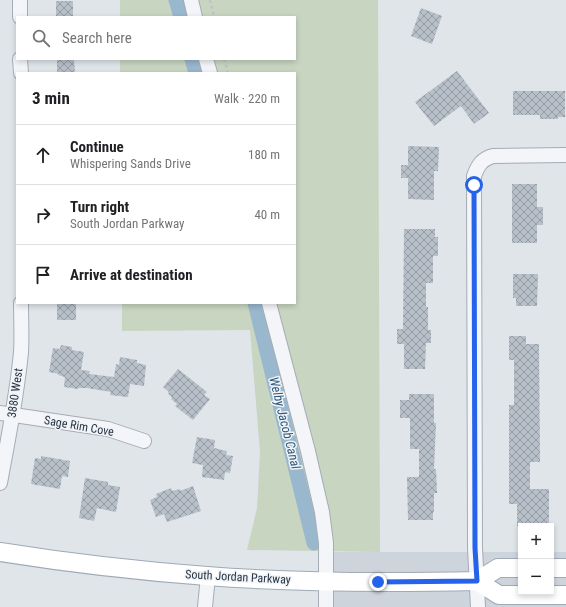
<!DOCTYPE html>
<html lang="en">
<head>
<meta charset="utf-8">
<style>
	:root { --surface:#fff; --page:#f2f2f2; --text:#202124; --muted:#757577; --line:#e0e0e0 }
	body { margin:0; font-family:"Roboto Condensed",sans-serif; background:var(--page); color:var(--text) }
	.controls { position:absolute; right:12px; bottom:12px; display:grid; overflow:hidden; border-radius:0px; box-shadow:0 2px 6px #0003 }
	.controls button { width:36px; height:36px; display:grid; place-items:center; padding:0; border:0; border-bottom:1px solid var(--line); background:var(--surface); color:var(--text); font:20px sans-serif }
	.stop { position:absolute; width:12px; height:12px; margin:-9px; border:3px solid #2563eb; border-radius:50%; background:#fff }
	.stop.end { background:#2563eb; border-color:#fff; box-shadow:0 1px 4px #0008 }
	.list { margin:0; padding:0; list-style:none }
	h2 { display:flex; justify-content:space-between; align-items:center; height:52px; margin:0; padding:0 16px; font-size:17px }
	h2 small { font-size:13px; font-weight:400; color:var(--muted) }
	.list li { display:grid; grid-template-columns:26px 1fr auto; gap:12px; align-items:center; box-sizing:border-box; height:60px; padding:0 16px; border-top:1px solid var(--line) }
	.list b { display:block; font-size:15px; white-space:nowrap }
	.list p { margin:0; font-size:13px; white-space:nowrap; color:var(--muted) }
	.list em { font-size:13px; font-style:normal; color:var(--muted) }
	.icon { flex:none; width:22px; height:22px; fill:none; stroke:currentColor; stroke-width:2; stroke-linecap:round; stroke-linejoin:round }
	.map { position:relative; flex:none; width:566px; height:607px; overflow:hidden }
	.search { position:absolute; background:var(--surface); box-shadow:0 2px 6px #0003; left:16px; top:16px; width:280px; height:44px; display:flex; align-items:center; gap:10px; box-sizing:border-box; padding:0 14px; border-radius:0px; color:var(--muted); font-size:15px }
	.panel { position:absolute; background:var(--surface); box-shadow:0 2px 6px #0003; left:16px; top:72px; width:280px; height:232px; border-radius:0px }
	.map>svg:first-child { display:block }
</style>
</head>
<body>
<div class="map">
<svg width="566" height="607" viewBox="0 0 566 607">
	<defs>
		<pattern id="building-cross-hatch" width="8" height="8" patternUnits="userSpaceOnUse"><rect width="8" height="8" fill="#b7bfc8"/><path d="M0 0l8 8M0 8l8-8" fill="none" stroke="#959ca4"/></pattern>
	</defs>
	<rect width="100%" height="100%" fill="#e0e5ea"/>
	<polygon fill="#ced4dc" points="333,552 521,552 521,592 551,592 551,552 566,552 566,607 318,607"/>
	<polygon fill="#c8d5c1" points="120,0 378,0 380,552 247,550 257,508 260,452 250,330 122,331 122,303 295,303 295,73 120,73 120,59 295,59 295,17 120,17"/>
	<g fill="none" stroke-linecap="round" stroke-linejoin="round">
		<g stroke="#99b7cd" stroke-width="15">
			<polyline points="176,0 181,17"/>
			<polyline points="192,59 196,73"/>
			<polyline points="255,303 314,543"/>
		</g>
	</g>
	<g fill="url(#building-cross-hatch)">
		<rect x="56" y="1" width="17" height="16"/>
		<polygon points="421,8 442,16 432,44 411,36"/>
		<polygon points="57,59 74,59 75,73 57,73"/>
		<polygon points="457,71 489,113 474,124 461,106 434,126 415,102"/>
		<polygon points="513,91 565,91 565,117 558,117 558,119 540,119 540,115 513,115"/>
		<polygon points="408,146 439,147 438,171 434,171 434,200 408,199 408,178 401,178 401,165 408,165"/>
		<polygon points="512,184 537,184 537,207 543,207 543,225 537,225 537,243 512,243"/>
		<polygon points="404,229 435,229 435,237 438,237 438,256 433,256 433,283 426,283 426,307 428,307 428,330 431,330 431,343 426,343 425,369 404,369 404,344 397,344 397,329 403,329"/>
		<polygon points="513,274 538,274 537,306 516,306 516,298 513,298"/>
		<rect x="57" y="303" width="19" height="17"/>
		<polygon points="509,336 526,336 526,344 539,344 540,462 530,462 530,489 549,489 549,526 517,526 517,504 509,504 509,405 514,405 514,360 509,360"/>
		<polygon points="61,345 72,347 72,350 84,352 81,370 90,371 89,374 114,377 116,364 119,365 120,357 137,360 137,363 146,365 144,386 130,384 128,397 110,395 111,392 87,388 78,388 78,389 64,387 65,377 58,375 59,374 49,372 53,348 60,349"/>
		<polygon points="178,369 207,392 204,395 210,399 193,420 175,406 177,404 171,399 172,397 168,394 169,392 163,387"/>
		<polygon points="409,394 434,394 434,423 436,423 434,469 436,469 437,493 434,493 434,512 433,512 433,520 408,520 407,477 419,477 419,449 410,449 410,418 400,418 400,400 409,400"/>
		<polygon points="197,437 215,440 214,448 227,451 226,455 233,456 230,473 225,472 224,480 202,477 203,465 192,463"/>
		<polygon points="41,456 70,461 68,477 62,476 60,489 31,484 35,458 41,459"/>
		<polygon points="85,478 108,482 108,485 120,487 116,512 97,508 94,521 79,518"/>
		<polygon points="193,486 201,511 167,522 164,514 156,517 150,500 157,497 156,494 171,488 172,491 180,489 180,491"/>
	</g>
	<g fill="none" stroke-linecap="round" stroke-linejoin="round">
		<g stroke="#a5acb5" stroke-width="16">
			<g id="minor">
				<polyline points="20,0 20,17"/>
				<polyline points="191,0 195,17"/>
				<polyline points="20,59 21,73"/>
				<polyline points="206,59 210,73"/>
				<polyline points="269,303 308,451 322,512 326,543 326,607"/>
				<polyline points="0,413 108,429 144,441"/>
				<path d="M 0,483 C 8,439 17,396 21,352 C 22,336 21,319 21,303"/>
				<polyline points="205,607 208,576"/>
				<path d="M 478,607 L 475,548 L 474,176 C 478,165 482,159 493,156 L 566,155"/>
			</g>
		</g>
		<g stroke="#9faab7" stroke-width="20">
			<g id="major">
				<path d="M 0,552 C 69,563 138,571 207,576 C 297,583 387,583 477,581 L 498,568 L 521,568"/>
				<polyline points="551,568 566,568"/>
				<polyline points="477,581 499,595 566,595"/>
			</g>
		</g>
		<g stroke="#bec3c9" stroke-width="2.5" stroke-dasharray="3 3" stroke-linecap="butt">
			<polyline points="210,0 214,17"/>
			<polyline points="224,59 228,73"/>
		</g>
		<use href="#minor" stroke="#f3f5f8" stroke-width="14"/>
		<use href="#major" stroke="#fff" stroke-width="18"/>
	</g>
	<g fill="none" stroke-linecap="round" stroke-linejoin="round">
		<polyline stroke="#2563eb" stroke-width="5" points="378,582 477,581 475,548 474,185"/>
	</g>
	<g text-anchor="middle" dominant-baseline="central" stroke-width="3" stroke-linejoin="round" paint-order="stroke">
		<g font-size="12" fill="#273443" stroke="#f0f4f7">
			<text transform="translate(15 393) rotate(-82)">3880 West</text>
			<text transform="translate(79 426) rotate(10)">Sage Rim Cove</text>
			<text transform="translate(238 577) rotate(3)">South Jordan Parkway</text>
		</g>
		<g font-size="13" font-style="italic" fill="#2f577a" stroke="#f0f4f7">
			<text transform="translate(285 423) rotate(76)">Welby Jacob Canal</text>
		</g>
	</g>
</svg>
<div class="controls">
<button>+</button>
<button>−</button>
</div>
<div class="stop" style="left:474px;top:185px"></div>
<div class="stop end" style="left:378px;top:582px"></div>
<div class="search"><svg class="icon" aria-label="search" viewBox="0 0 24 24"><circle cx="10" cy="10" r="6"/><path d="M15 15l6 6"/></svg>Search here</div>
<section class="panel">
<h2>3 min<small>Walk · 220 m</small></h2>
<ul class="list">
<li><svg class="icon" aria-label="ahead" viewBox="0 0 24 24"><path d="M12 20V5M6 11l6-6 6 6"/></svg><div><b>Continue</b><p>Whispering Sands Drive</p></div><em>180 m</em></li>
<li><svg class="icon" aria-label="right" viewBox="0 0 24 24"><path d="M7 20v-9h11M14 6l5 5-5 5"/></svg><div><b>Turn right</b><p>South Jordan Parkway</p></div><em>40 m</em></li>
<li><svg class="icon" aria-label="arrive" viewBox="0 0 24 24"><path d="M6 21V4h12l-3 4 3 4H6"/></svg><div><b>Arrive at destination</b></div></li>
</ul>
</section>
</div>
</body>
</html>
